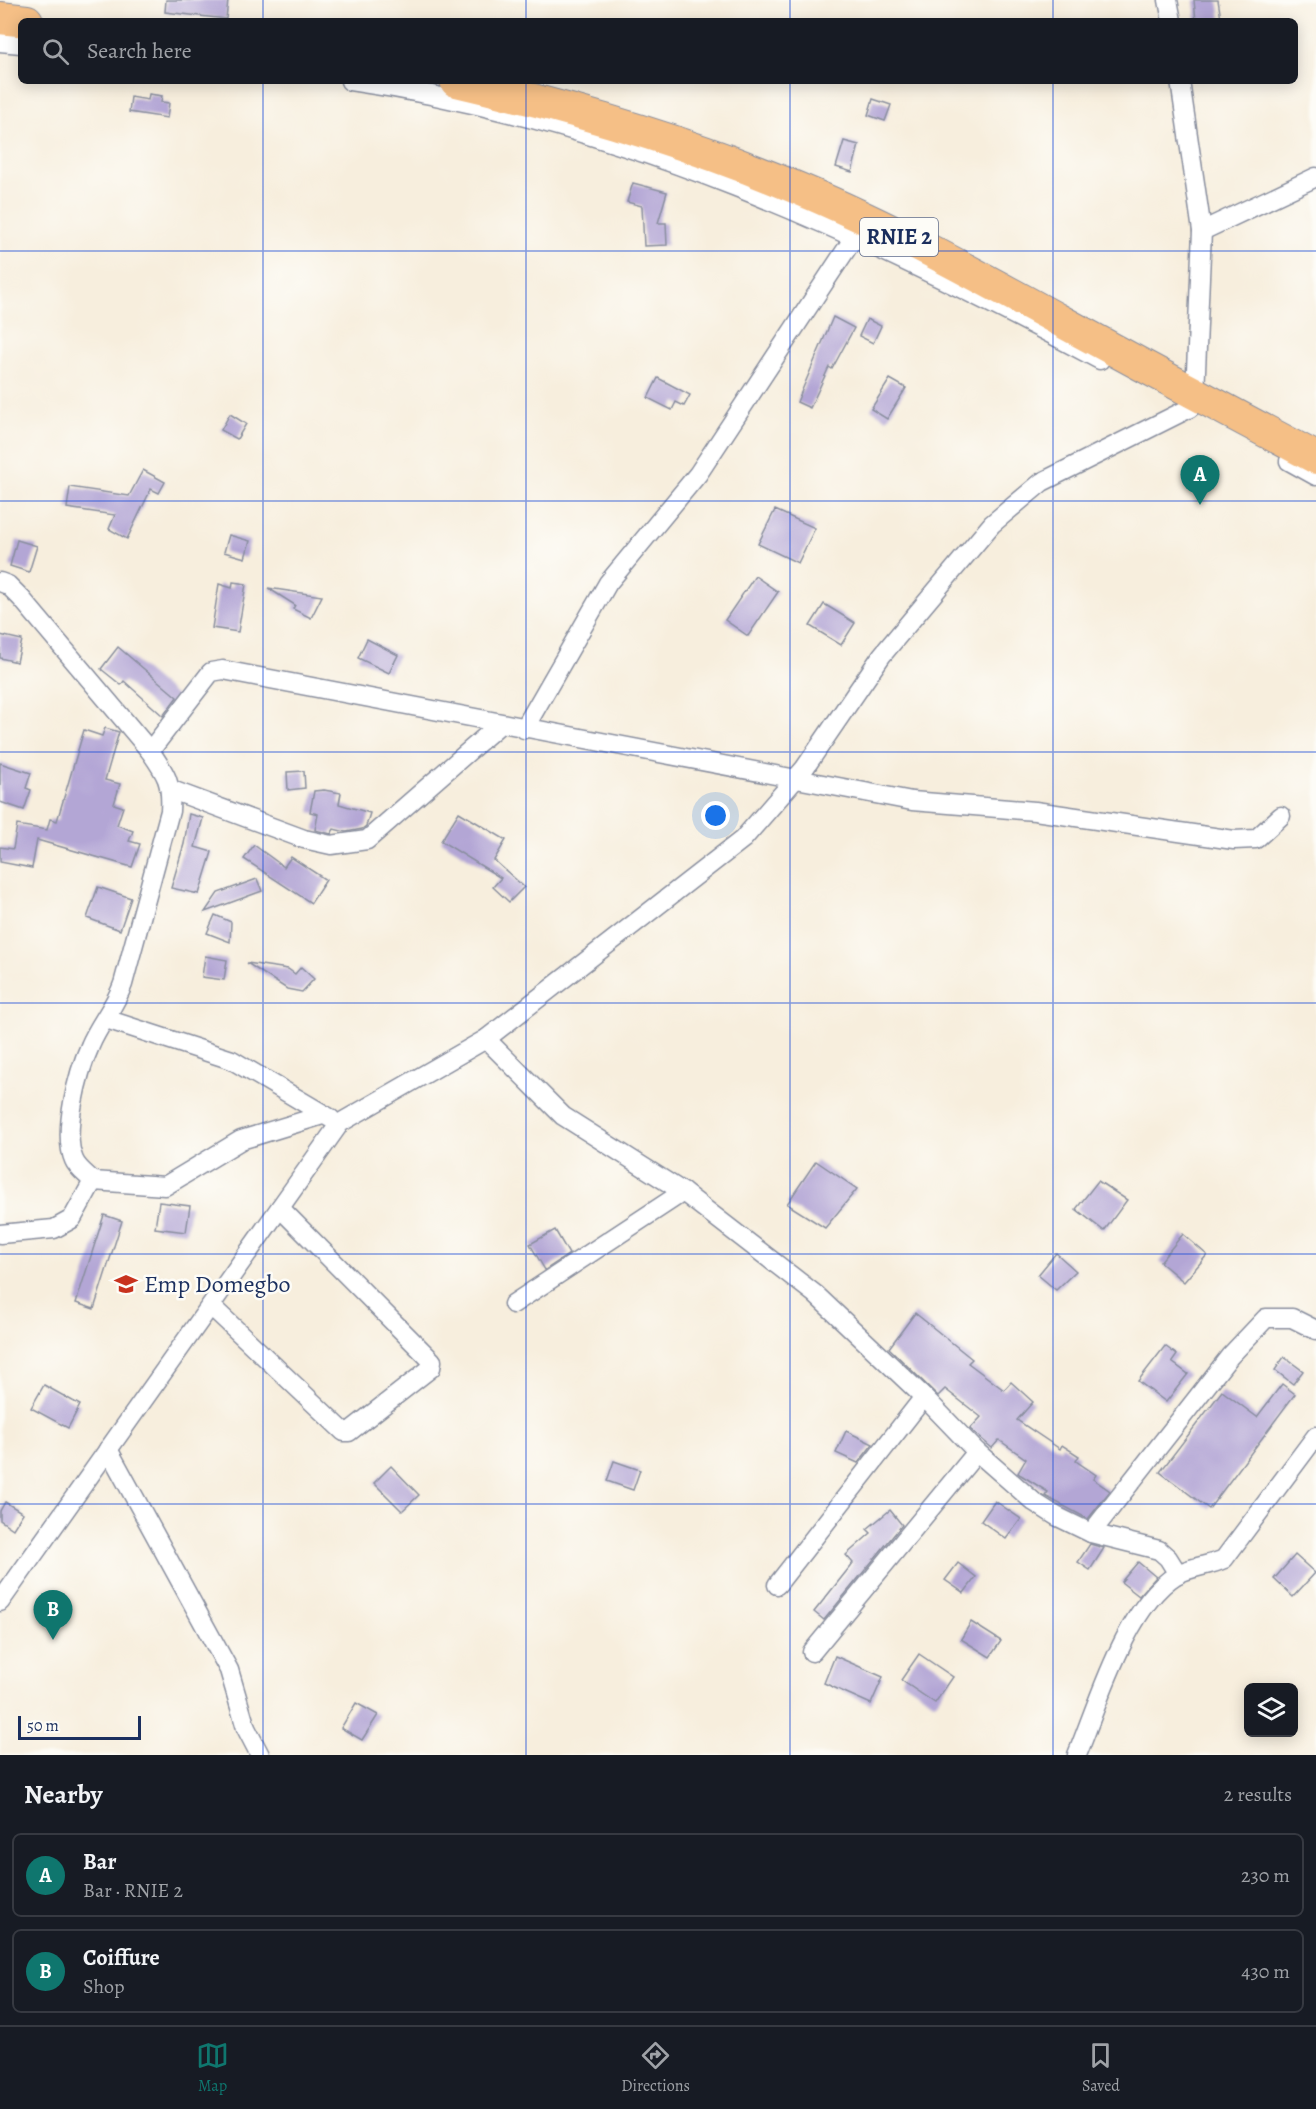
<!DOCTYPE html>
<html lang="en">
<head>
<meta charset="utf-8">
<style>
	:root { --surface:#171b24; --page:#242831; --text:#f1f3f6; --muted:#9ea1a6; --line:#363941; --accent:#0f766e }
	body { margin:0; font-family:Alegreya,serif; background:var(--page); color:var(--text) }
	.controls { position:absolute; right:18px; bottom:18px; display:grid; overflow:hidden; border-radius:9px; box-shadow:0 3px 15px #0003 }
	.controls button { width:54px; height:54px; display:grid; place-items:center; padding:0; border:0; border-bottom:2px solid var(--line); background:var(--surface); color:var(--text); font:30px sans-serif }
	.scale { position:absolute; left:18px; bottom:15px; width:123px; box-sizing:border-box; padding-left:6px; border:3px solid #1b2f5e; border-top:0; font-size:16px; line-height:21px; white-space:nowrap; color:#1b2f5e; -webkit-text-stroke:4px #fdfcf7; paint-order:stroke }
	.you { position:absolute; left:716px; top:816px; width:21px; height:21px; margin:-15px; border:4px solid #fff; border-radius:50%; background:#1a73e8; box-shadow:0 0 0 9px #1a73e833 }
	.badge { display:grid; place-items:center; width:39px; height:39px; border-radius:50%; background:var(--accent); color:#fff; font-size:20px; font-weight:700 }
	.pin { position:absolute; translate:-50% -50px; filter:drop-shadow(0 2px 3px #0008) }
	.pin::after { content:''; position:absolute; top:32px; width:21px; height:18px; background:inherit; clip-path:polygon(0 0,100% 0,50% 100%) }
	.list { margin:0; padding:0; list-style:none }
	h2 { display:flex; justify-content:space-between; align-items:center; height:78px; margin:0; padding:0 24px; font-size:26px }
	h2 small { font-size:20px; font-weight:400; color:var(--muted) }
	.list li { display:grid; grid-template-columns:39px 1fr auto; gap:18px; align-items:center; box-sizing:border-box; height:84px; margin:0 12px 12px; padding:0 12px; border:2px solid var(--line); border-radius:9px }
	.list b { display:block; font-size:22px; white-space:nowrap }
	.list p { margin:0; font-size:20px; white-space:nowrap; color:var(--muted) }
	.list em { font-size:20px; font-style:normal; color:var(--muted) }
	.icon { flex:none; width:33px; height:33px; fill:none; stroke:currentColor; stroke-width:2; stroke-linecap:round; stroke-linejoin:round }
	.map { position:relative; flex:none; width:1316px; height:1755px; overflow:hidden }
	.search { position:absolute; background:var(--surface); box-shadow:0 3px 15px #0003; left:18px; right:18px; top:18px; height:66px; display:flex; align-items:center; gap:15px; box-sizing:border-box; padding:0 21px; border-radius:9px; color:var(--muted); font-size:22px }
	.sheet { height:270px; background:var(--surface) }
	nav { display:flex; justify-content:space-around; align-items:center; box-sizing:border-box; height:84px; border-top:2px solid var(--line); background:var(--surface); font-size:16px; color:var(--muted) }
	nav a { display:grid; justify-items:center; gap:3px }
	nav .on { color:var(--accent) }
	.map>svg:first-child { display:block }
</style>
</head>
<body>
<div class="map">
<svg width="1316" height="1755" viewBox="0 0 1316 1755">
	<rect width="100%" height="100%" fill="#fdfcf7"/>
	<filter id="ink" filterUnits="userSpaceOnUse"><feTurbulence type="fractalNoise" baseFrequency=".0167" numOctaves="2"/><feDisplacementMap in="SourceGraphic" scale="12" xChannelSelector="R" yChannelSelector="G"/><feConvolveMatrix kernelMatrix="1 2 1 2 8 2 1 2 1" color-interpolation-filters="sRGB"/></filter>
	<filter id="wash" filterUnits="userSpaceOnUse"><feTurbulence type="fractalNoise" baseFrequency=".008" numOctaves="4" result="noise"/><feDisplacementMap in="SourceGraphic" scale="24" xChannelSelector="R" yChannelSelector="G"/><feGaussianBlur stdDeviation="1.35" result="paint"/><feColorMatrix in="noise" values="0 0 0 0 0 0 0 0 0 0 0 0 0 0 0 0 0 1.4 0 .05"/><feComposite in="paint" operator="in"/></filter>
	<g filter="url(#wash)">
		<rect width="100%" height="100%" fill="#f7eedd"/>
		<g id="blocks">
			<g fill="#b3a6d5">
				<polygon points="166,0 228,0 226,19 165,12"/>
				<polygon points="1194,0 1218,0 1221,19 1196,21"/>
				<polygon points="149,94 162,96 161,102 169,103 167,118 129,112 131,97 148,100"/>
				<polygon points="873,99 891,105 885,121 868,115"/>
				<polygon points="844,141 859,145 852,172 836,167"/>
				<polygon points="633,183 667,192 658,223 666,223 667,245 644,246 642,206 627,202"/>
				<polygon points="833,317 854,328 832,369 829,367 810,408 797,402"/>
				<polygon points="867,319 881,326 873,343 859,336"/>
				<polygon points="658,378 690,395 684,406 676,402 672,410 648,398"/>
				<polygon points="890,379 906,388 887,419 871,409"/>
				<polygon points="230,414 246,424 237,439 221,430"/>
				<polygon points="143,470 165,482 159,493 151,489 127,539 109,529 115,515 67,508 70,487 129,496"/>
				<polygon points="775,510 815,528 798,563 758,544"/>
				<polygon points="229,535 250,541 245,558 224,552"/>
				<polygon points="17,540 37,546 29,572 10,566"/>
				<polygon points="755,576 778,592 748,636 725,620"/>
				<polygon points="233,582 246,584 238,632 212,628 219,584 232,588"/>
				<polygon points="268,588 322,596 311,618 293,609 295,605"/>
				<polygon points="824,604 855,623 841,645 810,626"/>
				<polygon points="0,635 22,640 17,662 0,658"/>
				<polygon points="367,639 398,655 389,673 358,658"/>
				<polygon points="118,647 177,697 163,716 124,681 121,685 101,669"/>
				<polygon points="105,728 119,732 105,780 120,784 114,804 123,807 117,825 133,831 129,841 140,844 132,867 37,840 32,868 0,862 0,847 13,849 17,825 47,830 50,819 57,821 84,730 102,736"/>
				<polygon points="0,763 31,773 26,788 31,790 24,810 0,802"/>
				<polygon points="304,771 305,788 288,790 287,772"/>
				<polygon points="324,790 341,793 339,804 370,813 366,826 362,829 346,832 334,829 331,834 315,830 318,814 310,812 314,791"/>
				<polygon points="459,812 506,840 494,860 524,887 509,902 493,887 501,878 441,841"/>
				<polygon points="189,814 203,818 195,847 212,852 199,894 171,888 184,844"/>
				<polygon points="254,845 284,867 291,857 326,880 311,903 244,859"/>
				<polygon points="257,879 262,891 205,912 218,893"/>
				<polygon points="98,887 131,898 120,930 87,918"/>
				<polygon points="215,915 231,922 230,942 207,933"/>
				<polygon points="205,956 227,960 224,980 202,977"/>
				<polygon points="247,963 288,969 295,974 301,967 314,979 302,992 287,989"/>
				<polygon points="816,1161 857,1189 825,1228 787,1204"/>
				<polygon points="1098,1181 1127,1200 1104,1231 1076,1209"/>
				<polygon points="159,1202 190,1206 186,1232 155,1228"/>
				<polygon points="104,1215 122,1221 94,1309 76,1303"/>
				<polygon points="555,1230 569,1254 545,1270 530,1244"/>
				<polygon points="1183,1234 1207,1255 1184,1282 1160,1262"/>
				<polygon points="1056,1253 1076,1271 1056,1290 1038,1275"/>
				<polygon points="915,1313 972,1359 968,1363 1004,1390 1011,1382 1033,1402 1017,1420 1060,1449 1062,1445 1079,1456 1076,1461 1096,1475 1093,1479 1110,1491 1088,1519 1045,1496 1048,1492 1021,1475 1018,1473 1026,1459 999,1440 992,1448 970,1429 981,1417 945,1389 938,1396 889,1348"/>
				<polygon points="1165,1346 1177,1355 1172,1362 1188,1374 1166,1402 1138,1381"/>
				<polygon points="1284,1357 1303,1371 1293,1384 1275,1370"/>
				<polygon points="1282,1384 1295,1394 1209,1509 1160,1472 1222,1391 1257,1417"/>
				<polygon points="44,1385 80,1405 68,1428 31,1408"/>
				<polygon points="846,1431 873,1444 858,1463 836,1453"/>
				<polygon points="614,1461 640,1470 633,1490 607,1481"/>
				<polygon points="391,1466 419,1495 402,1511 374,1483"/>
				<polygon points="995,1501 1021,1519 1006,1539 981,1521"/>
				<polygon points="5,1502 23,1513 13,1529 0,1520 0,1511"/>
				<polygon points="890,1510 902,1525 824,1620 814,1612 853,1563 846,1555 871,1533 867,1529"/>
				<polygon points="1090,1544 1104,1548 1090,1570 1078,1562"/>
				<polygon points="1295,1555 1315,1573 1293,1597 1274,1579"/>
				<polygon points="1138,1562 1156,1577 1139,1596 1121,1582"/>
				<polygon points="958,1563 976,1577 964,1593 945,1580"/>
				<polygon points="971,1622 1001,1641 990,1657 961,1639"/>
				<polygon points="919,1654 953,1677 935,1703 901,1680"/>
				<polygon points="835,1656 883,1677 871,1704 824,1683"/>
				<polygon points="356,1703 378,1715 362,1740 341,1728"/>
			</g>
		</g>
	</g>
	<g filter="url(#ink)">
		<use href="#blocks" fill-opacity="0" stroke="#898e9e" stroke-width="1.5"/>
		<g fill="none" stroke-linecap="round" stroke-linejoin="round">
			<g stroke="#898e9e" stroke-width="21">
				<g id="minor">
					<polyline points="1168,0 1172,21"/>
					<polyline points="0,42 21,44"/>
					<path d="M 350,81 C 618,119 864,234 1100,360"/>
					<polyline points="1202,231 1316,177"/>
					<polyline points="1289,461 1316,476"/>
					<path d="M 0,582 L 8,585 L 21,598 L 150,751 C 166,774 172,782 170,811 L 123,984 C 115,1007 99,1024 90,1046 C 78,1072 62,1133 74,1160 C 77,1168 87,1175 93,1181 L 165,1186 L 241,1140 L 323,1115"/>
					<polyline points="524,729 608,583 698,474 861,227"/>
					<polyline points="150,751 211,672 223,670 912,801 1035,811 1234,840 1256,839 1281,816"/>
					<polyline points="172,790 304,839 331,845 367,840 500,724"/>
					<polyline points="106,1019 232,1060 330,1118"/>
					<polyline points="486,1039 563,1116 683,1192 815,1294 924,1397 977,1452 1034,1502 1056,1516 1091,1533 1159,1550 1168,1558 1178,1574"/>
					<polyline points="0,1234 54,1229 72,1219 93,1181"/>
					<polyline points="513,1304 683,1192"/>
					<polyline points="211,1306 344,1432 349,1432 431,1368 432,1361 280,1208"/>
					<polyline points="108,1449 229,1670 246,1728 260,1755"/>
					<polyline points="1091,1533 1230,1356 1266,1318 1292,1318 1316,1330"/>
					<polyline points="777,1585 924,1397"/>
					<polyline points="0,1602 340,1123 486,1039 743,839 804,769 882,655 992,524 1042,482 1190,408 1195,394 1202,231 1180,81"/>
					<polyline points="812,1652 977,1452"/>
					<path d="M 1077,1755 C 1099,1701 1126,1607 1176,1575 C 1189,1567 1209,1566 1224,1559 L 1316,1436"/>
				</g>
			</g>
			<g stroke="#898e9e" stroke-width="34">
				<g id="trunk">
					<polyline points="0,18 27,21"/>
					<path d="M 456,81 C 572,108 689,142 799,189 C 888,226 973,273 1057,319 C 1143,366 1229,412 1316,458"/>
				</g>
			</g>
			<use href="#minor" stroke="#fff" stroke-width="18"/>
			<use href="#trunk" stroke="#f5bf86" stroke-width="32"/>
		</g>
	</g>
	<path fill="none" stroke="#1d4ed8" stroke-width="1.5" stroke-opacity="0.55" d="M 263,0 L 263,21M 526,0 L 526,21M 790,0 L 790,21M 1053,0 L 1053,21M 263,81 L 263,1755M 526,81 L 526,1755M 790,81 L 790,1755M 1053,81 L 1053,1755M 0,251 L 1316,251M 0,501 L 1316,501M 0,752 L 1316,752M 0,1003 L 1316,1003M 0,1254 L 1316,1254M 0,1504 L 1316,1504"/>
	<defs>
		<g id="school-bare" transform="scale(1.8)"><path d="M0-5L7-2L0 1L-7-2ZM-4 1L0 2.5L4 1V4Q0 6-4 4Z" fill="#c8321e" stroke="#fdfcf7" stroke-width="2.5" paint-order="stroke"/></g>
	</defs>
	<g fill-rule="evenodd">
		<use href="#school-bare" x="126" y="1284"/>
	</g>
	<g text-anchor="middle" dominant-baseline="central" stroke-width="5" stroke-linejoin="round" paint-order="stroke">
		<rect fill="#fdfcf7" stroke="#5f6c8c" stroke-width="1.5" x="860" y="218" width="78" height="38" rx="4.5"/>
		<g font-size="22" font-weight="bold" fill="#1b2f5e">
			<text x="899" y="237">RNIE 2</text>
		</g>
		<g font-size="24" fill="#1b2f5e" stroke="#fdfcf7" text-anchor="start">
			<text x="144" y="1284">Emp Domegbo</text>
		</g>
	</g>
</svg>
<div class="controls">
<button><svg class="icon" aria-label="layers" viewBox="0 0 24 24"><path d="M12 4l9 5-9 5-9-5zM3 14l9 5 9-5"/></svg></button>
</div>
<div class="scale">50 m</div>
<div class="you"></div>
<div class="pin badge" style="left:1200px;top:505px">A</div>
<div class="pin badge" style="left:53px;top:1640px">B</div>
<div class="search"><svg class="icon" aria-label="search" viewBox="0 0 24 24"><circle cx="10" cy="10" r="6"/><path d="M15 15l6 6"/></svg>Search here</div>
</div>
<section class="sheet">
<h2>Nearby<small>2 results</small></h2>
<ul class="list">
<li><span class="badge">A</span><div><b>Bar</b><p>Bar · RNIE 2</p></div><em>230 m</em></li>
<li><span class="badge">B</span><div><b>Coiffure</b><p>Shop</p></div><em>430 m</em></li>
</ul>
</section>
<nav>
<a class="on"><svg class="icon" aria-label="map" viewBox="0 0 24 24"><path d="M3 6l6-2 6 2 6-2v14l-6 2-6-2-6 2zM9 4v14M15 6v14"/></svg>Map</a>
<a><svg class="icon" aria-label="directions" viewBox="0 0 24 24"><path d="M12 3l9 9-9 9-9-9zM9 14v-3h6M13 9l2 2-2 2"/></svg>Directions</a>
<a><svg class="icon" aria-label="saved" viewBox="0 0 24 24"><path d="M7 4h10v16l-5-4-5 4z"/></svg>Saved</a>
</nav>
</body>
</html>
